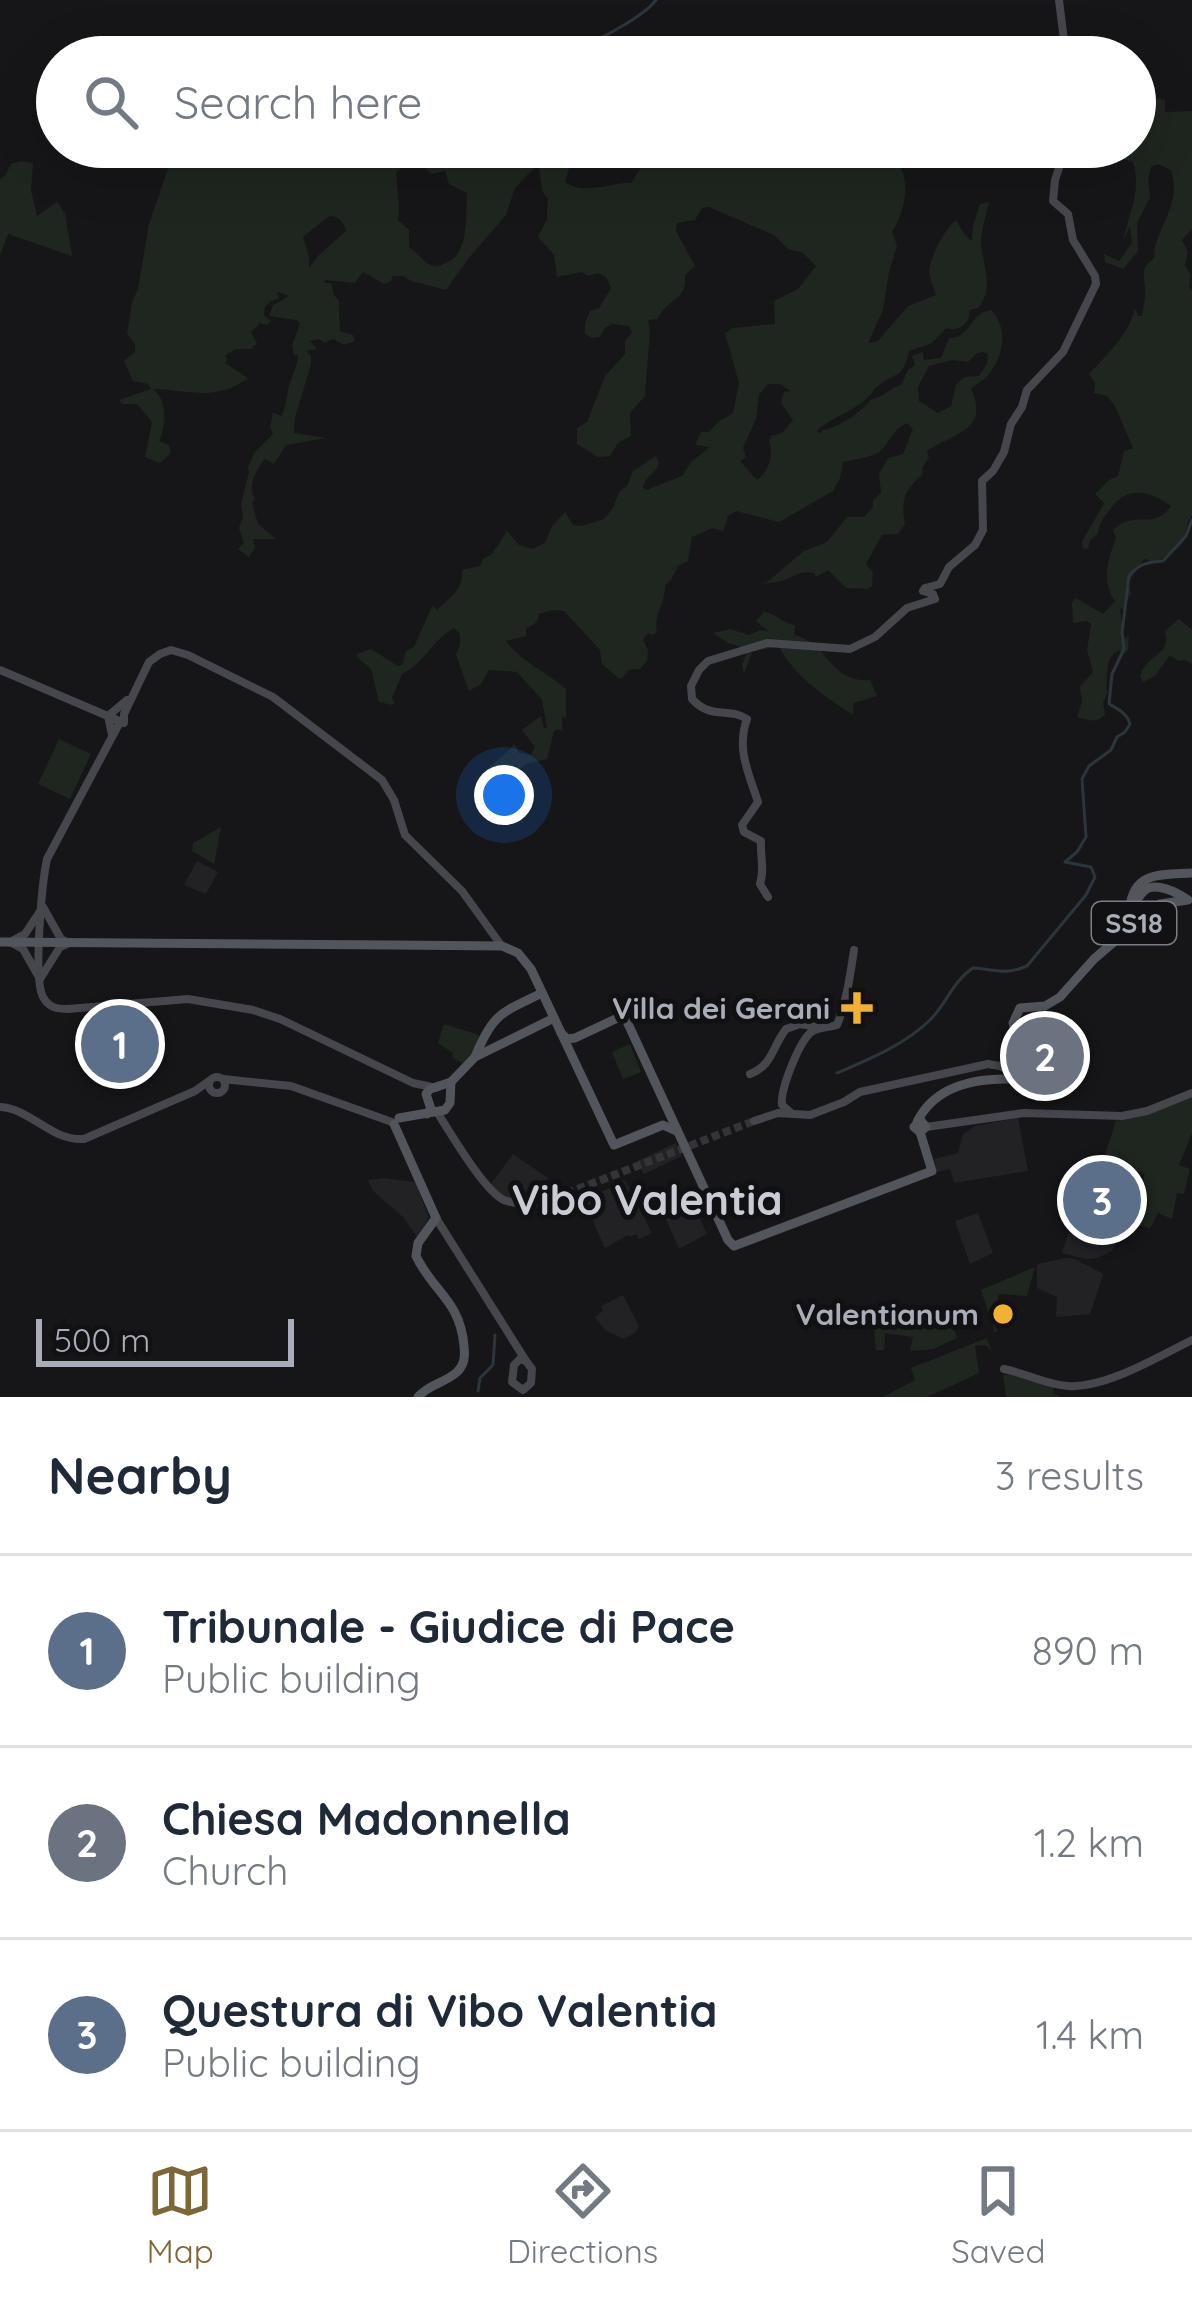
<!DOCTYPE html>
<html lang="en">
<head>
<meta charset="utf-8">
<style>
	:root { --surface:#fff; --page:#f6f6f7; --text:#1f2937; --muted:#747a83; --line:#e0e1e3; --accent:#7e6636 }
	body { margin:0; font-family:Quicksand,sans-serif; background:var(--page); color:var(--text) }
	.scale { position:absolute; left:36px; bottom:30px; width:258px; box-sizing:border-box; padding-left:12px; border:6px solid #a8adb8; border-top:0; font-size:33px; line-height:42px; white-space:nowrap; color:#a8adb8; -webkit-text-stroke:9px #111113; paint-order:stroke }
	.you { position:absolute; left:504px; top:795px; width:42px; height:42px; margin:-30px; border:9px solid #fff; border-radius:50%; background:#1a73e8; box-shadow:0 0 0 18px #1a73e833 }
	.badge { display:grid; place-items:center; width:78px; height:78px; border-radius:50%; background:var(--accent); color:#fff; font-size:39px; font-weight:700 }
	.pin { position:absolute; translate:-50% -50%; border:6px solid #fff; box-shadow:0 3px 12px #0006 }
	.list { margin:0; padding:0; list-style:none }
	h2 { display:flex; justify-content:space-between; align-items:center; height:156px; margin:0; padding:0 48px; font-size:51px }
	h2 small { font-size:39px; font-weight:400; color:var(--muted) }
	.list li { display:grid; grid-template-columns:78px 1fr auto; gap:36px; align-items:center; box-sizing:border-box; height:192px; padding:0 48px; border-top:3px solid var(--line) }
	.list b { display:block; font-size:45px; white-space:nowrap }
	.list p { margin:0; font-size:39px; white-space:nowrap; color:var(--muted) }
	.list em { font-size:39px; font-style:normal; color:var(--muted) }
	.icon { flex:none; width:66px; height:66px; fill:none; stroke:currentColor; stroke-width:2; stroke-linecap:round; stroke-linejoin:round }
	.map { position:relative; flex:none; width:1192px; height:1397px; overflow:hidden }
	.search { position:absolute; background:var(--surface); box-shadow:0 12px 48px #0002; left:36px; right:36px; top:36px; height:132px; display:flex; align-items:center; gap:30px; box-sizing:border-box; padding:0 42px; border-radius:66px; color:var(--muted); font-size:45px }
	.sheet { height:732px; background:var(--surface) }
	nav { display:flex; justify-content:space-around; align-items:center; box-sizing:border-box; height:168px; border-top:3px solid var(--line); background:var(--surface); font-size:33px; color:var(--muted) }
	nav a { display:grid; justify-items:center; gap:6px }
	nav .on { color:var(--accent) }
	.map>svg:first-child { display:block }
</style>
</head>
<body>
<div class="map">
<svg width="1192" height="1397" viewBox="0 0 1192 1397">
	<rect width="100%" height="100%" fill="#161618"/>
	<g fill="#222225">
		<polygon points="197,861 218,872 206,894 184,885"/>
		<polygon points="1018,1118 1028,1171 954,1183 950,1169 937,1172 934,1159 958,1153 963,1134 975,1126"/>
		<polygon points="676,1143 682,1156 644,1174 637,1161"/>
		<polygon points="513,1154 548,1178 533,1199 514,1200 497,1192 490,1185"/>
		<polygon points="384,1178 415,1182 429,1218 417,1237 404,1218 373,1191 368,1180"/>
		<polygon points="625,1180 652,1233 639,1239 636,1234 630,1237 628,1235 605,1248 584,1201"/>
		<polygon points="694,1206 707,1234 679,1249 666,1219"/>
		<polygon points="978,1213 993,1253 970,1264 955,1221"/>
		<polygon points="1074,1216 1114,1224 1115,1244 1112,1251 1097,1258 1086,1259 1062,1253"/>
		<polygon points="1066,1258 1075,1259 1103,1274 1090,1314 1056,1317 1057,1297 1037,1288 1037,1264"/>
		<polygon points="623,1295 639,1326 635,1333 624,1339 605,1330 595,1317 603,1311 601,1306"/>
	</g>
	<g fill="#1e261f" fill-rule="evenodd">
		<path d="M 1135,81 L 1146,84 L 1157,98 L 1165,100 L 1165,112 L 1192,111 L 1192,229 L 1182,240 L 1188,252 L 1185,265 L 1191,275 L 1189,287 L 1192,290 L 1192,515 C 1186,524 1187,530 1184,540 C 1181,550 1165,556 1156,562 L 1144,559 L 1131,579 L 1127,579 L 1131,593 L 1123,609 L 1120,608 L 1124,638 L 1129,637 L 1128,650 L 1123,654 L 1119,650 C 1104,657 1108,675 1106,690 L 1108,691 L 1103,703 L 1105,714 C 1098,724 1087,720 1077,717 L 1082,702 L 1080,687 L 1093,672 L 1087,650 L 1091,624 L 1087,621 L 1073,623 L 1072,602 L 1076,598 L 1103,614 L 1115,601 C 1101,582 1108,559 1116,538 L 1113,530 C 1135,509 1155,531 1171,506 C 1152,492 1128,484 1111,508 C 1104,517 1099,523 1098,534 L 1090,540 L 1088,549 L 1083,548 L 1082,542 L 1104,503 L 1095,494 L 1109,480 L 1118,476 L 1124,451 L 1133,448 L 1115,406 L 1107,396 L 1094,393 L 1095,383 L 1089,374 C 1106,356 1130,333 1135,308 L 1138,316 L 1142,316 C 1143,308 1146,297 1145,289 C 1144,272 1140,269 1154,258 C 1154,227 1183,207 1171,170 L 1158,164 L 1151,167 L 1148,179 L 1150,198 L 1137,223 L 1138,251 L 1123,269 L 1105,262 L 1104,254 L 1119,261 L 1132,243 L 1130,226 L 1123,241 C 1129,214 1142,189 1133,162 L 1086,147 L 1135,147 Z"/>
		<path d="M 162,147 L 558,147 L 563,154 L 572,158 L 565,182 C 585,196 609,182 631,183 C 636,175 642,165 649,158 C 679,134 725,149 756,162 L 764,157 L 770,148 L 773,151 L 776,147 L 895,147 L 892,156 C 913,174 906,210 892,232 L 897,246 L 889,272 L 883,310 L 868,343 L 878,341 L 908,306 L 936,295 C 936,294 930,277 929,275 C 928,260 944,230 956,220 L 964,234 L 972,241 L 973,226 L 980,204 L 989,202 C 986,215 980,235 981,246 C 984,266 994,289 978,308 L 970,310 C 969,325 959,332 946,328 L 932,343 L 909,351 C 902,380 899,370 879,385 C 868,393 878,389 866,399 C 852,412 830,418 817,431 L 821,434 L 822,430 C 838,428 862,412 870,400 C 887,396 887,389 901,385 L 908,370 L 915,365 L 912,356 L 923,352 L 924,360 L 941,358 L 949,338 C 972,338 968,314 991,310 C 1009,328 1004,357 987,376 C 983,381 976,384 971,389 C 991,431 951,434 927,451 L 929,458 L 922,468 L 923,474 C 905,490 900,500 905,524 L 898,534 L 882,535 L 866,564 L 873,572 L 872,586 L 868,589 L 846,588 L 828,570 L 816,577 L 814,573 C 800,570 796,576 784,580 C 778,583 766,583 760,584 L 767,582 L 804,551 L 827,542 L 847,517 L 864,517 L 873,507 L 873,500 L 881,493 L 879,474 L 888,458 L 903,454 L 913,429 L 907,423 C 893,429 891,441 880,451 C 876,456 853,460 843,462 L 840,478 L 833,491 L 779,522 L 736,511 L 728,516 L 723,531 L 712,528 L 692,537 L 688,561 L 678,566 L 671,580 L 665,585 C 666,603 653,614 657,632 L 653,635 L 648,633 L 643,640 L 648,650 L 647,661 L 640,669 L 629,670 L 621,679 L 618,678 L 602,664 L 600,650 L 564,611 L 553,610 L 539,614 L 537,622 L 526,629 L 526,636 L 506,641 C 520,661 547,672 566,689 L 566,718 L 562,717 L 562,731 L 558,729 L 554,731 L 547,759 L 526,764 L 509,777 C 505,794 501,802 482,803 L 490,792 L 485,782 L 482,784 L 478,782 L 479,777 C 488,765 508,755 514,743 L 519,753 L 531,755 L 535,747 L 522,730 L 541,716 L 544,728 L 547,728 L 542,700 L 517,672 L 489,670 L 481,684 L 469,691 L 456,655 L 460,644 L 460,634 L 454,628 C 433,639 424,664 402,674 L 392,698 L 395,703 L 392,705 L 379,702 L 371,669 L 357,657 L 357,654 L 371,649 L 398,666 L 402,665 L 406,651 L 414,647 L 432,606 L 437,610 C 450,598 464,589 462,570 L 480,566 L 483,559 L 492,554 L 507,531 L 519,545 L 532,549 L 545,543 L 552,526 L 565,512 L 573,525 L 582,526 L 604,519 L 613,508 L 619,492 L 627,486 L 633,471 L 656,456 L 659,463 C 657,473 645,476 643,487 L 646,490 L 682,476 L 691,462 L 710,447 L 695,445 L 701,432 L 709,432 L 718,422 L 733,413 L 739,383 L 725,333 L 733,328 L 775,324 L 774,301 L 798,289 L 816,266 L 803,253 L 788,249 L 774,235 L 709,207 L 702,208 L 695,220 L 677,223 L 676,231 L 695,266 L 685,275 C 687,303 667,297 658,319 L 648,320 L 650,331 L 645,396 L 630,413 L 631,436 L 618,443 L 610,456 L 598,457 L 577,444 L 577,428 L 587,422 L 605,376 L 625,354 L 625,341 L 632,333 L 629,326 L 612,324 L 605,328 L 600,337 L 592,338 L 585,334 L 585,323 L 590,311 L 599,308 L 611,288 L 606,277 L 598,273 L 588,276 L 582,272 L 557,277 L 554,255 L 538,237 L 547,219 L 548,200 L 542,190 L 539,167 L 535,167 L 515,188 L 506,215 L 468,259 L 446,290 L 411,281 L 404,276 L 393,276 L 390,282 L 384,284 L 363,272 L 355,283 L 325,280 L 325,283 L 331,283 L 334,295 L 339,301 L 340,331 L 353,335 L 355,341 L 344,345 L 333,339 L 324,343 L 320,339 L 310,341 L 317,349 L 306,351 L 311,356 L 311,364 L 295,418 L 294,433 L 327,438 L 286,445 L 274,464 L 265,459 C 256,471 247,485 255,499 L 252,503 L 258,524 L 276,539 L 253,539 L 255,548 L 249,557 L 238,549 L 244,543 L 239,528 L 243,517 L 241,504 L 249,472 L 248,468 L 254,453 L 273,434 L 270,427 L 273,413 L 282,416 C 286,405 286,400 288,391 C 290,378 298,368 298,355 L 294,355 L 292,346 L 300,323 L 296,320 L 269,316 L 273,305 L 289,296 L 277,292 L 279,298 C 269,302 264,303 264,316 L 272,321 L 267,325 L 260,323 L 251,332 L 257,343 L 251,349 L 236,349 L 225,356 L 228,359 L 225,363 L 248,378 C 216,402 189,390 153,389 C 168,400 166,426 159,441 L 169,445 L 171,453 L 160,463 L 145,457 L 152,422 L 137,404 L 122,404 L 119,400 L 151,389 L 148,384 L 133,381 L 124,361 L 135,352 L 135,344 L 127,334 L 132,302 L 138,289 L 149,224 L 170,163 L 170,157 ZM 413,164 L 424,167 L 431,174 L 445,171 L 449,184 L 467,193 C 465,216 471,256 443,264 C 440,265 436,267 433,266 C 425,264 416,251 409,247 L 409,230 L 398,220 L 399,208 L 396,173 L 402,167 ZM 329,216 C 338,215 345,223 346,231 L 318,256 L 309,268 L 309,257 L 303,237 ZM 983,352 L 988,354 L 987,364 L 979,376 L 964,377 L 956,385 L 951,406 L 938,413 L 919,401 L 918,387 L 929,366 L 952,360 L 968,362 L 977,353 ZM 768,384 L 780,384 L 791,391 L 784,392 L 781,403 L 793,420 L 782,433 L 771,436 L 769,441 C 774,455 769,471 757,480 L 740,461 L 746,457 L 743,448 L 756,419 L 759,395 Z"/>
		<polygon points="21,161 33,163 31,190 37,216 57,202 65,213 72,256 8,234 0,256 0,179 5,176 11,164"/>
		<path d="M 764,612 C 776,613 785,625 795,625 L 794,635 C 829,642 828,683 870,680 L 877,696 L 854,703 L 853,715 C 826,697 794,677 779,646 L 752,652 L 744,674 L 742,665 L 748,649 L 728,643 L 713,633 L 730,629 L 749,635 L 761,630 L 768,631 L 756,621 Z"/>
		<path d="M 1179,619 L 1192,630 L 1192,664 L 1185,660 L 1178,661 L 1170,655 L 1155,676 L 1143,682 L 1140,676 C 1147,653 1172,656 1165,631 Z"/>
		<polygon points="59,739 91,754 70,799 38,784"/>
		<polygon points="221,827 214,864 192,851 193,843"/>
		<polygon points="444,1024 479,1035 472,1056 463,1063 452,1058 453,1053 438,1043"/>
		<polygon points="630,1044 641,1072 623,1079 612,1052"/>
		<polygon points="1192,1097 1192,1133 1179,1165 1190,1169 1184,1194 1177,1193 1172,1219 1158,1213 1150,1229 1140,1225 1149,1204 1137,1197 1145,1174 1104,1158 1116,1121 1138,1117"/>
		<polygon points="1035,1267 1027,1296 999,1294 994,1322 997,1332 995,1332 981,1290"/>
		<polygon points="947,1308 957,1338 933,1349 910,1351 913,1337 885,1333 884,1350 876,1350 874,1328 930,1316"/>
		<polygon points="987,1338 992,1353 987,1345 975,1346 979,1373 927,1397 883,1397 915,1380 911,1368"/>
		<polygon points="1003,1375 1021,1375 1054,1386 1053,1393 1061,1397 1006,1397"/>
	</g>
	<g fill="none" stroke-linecap="round" stroke-linejoin="round">
		<g stroke="#2c353c" stroke-width="3">
			<path d="M 542,57 C 554,47 565,51 580,46 C 599,41 645,15 656,0"/>
			<path d="M 837,1073 C 870,1059 904,1045 930,1020 C 947,1003 953,981 973,968 C 996,969 1004,976 1027,966 L 1086,895 L 1095,877 L 1091,867 L 1065,862 L 1077,852 L 1086,837 L 1082,779 L 1089,766 L 1111,750 L 1117,737 L 1125,732 L 1130,724 C 1127,713 1118,709 1109,704 L 1112,674 L 1124,649 L 1122,633 L 1129,576 C 1138,564 1148,562 1163,561 L 1186,536 L 1192,520"/>
			<polyline points="478,1391 480,1378 493,1365 495,1335"/>
		</g>
		<polyline stroke="#333438" stroke-width="8" stroke-dasharray="8 4" stroke-linecap="butt" points="544,1202 754,1121"/>
		<g stroke="#45474d" stroke-width="8">
			<polyline points="1059,0 1066,57"/>
			<polyline points="0,670 124,723 124,714 149,662 160,654 171,650 188,655 273,697 382,780 394,800 405,835 462,891 501,945"/>
			<path d="M 120,722 L 47,859 C 42,883 33,978 43,997 C 49,1008 57,1009 68,1009 L 188,999 L 253,1010 L 280,1019 L 413,1083 L 432,1087"/>
			<polyline points="112,735 108,716 127,700"/>
			<path d="M 768,897 L 760,884 C 765,868 760,858 761,841 L 744,832 L 742,825 L 758,802 C 749,774 736,749 747,719 C 729,707 711,720 692,699 L 691,686 L 699,670 L 708,661 L 767,643 L 850,649 L 875,637 L 907,608 L 935,599 L 933,594 L 923,591 L 925,588 L 940,584 L 949,567 L 975,545 L 983,530 L 982,481 L 993,471 L 1004,452 L 1011,424 L 1022,407 L 1027,390 L 1063,352 L 1096,284 L 1095,276 L 1073,240 L 1068,214 L 1053,201 L 1055,180 L 1066,147"/>
			<polygon points="43,907 61,939 69,943 60,947 40,979 23,949 10,942 25,934"/>
			<path d="M 750,1074 C 773,1065 772,1047 786,1029 L 800,1024 L 818,1027"/>
			<circle cx="217" cy="1085" r="8"/>
			<polyline points="223,1079 291,1086 392,1122"/>
			<path d="M 0,1107 C 32,1109 50,1141 84,1139 L 195,1091 L 209,1081"/>
			<path d="M 437,1112 C 450,1132 484,1191 504,1200 C 516,1205 531,1203 544,1202"/>
			<path d="M 790,1112 L 782,1105 C 780,1090 798,1045 810,1033 C 817,1027 827,1028 837,1025 C 847,1000 850,976 854,950"/>
			<polyline points="754,1121 778,1113 810,1115 844,1102 860,1092 988,1064 1000,1066 1017,1077"/>
			<polyline points="926,1127 1024,1113 1122,1116 1147,1111 1192,1093"/>
			<polyline points="436,1218 526,1361"/>
			<polygon points="520,1359 526,1361 532,1369 531,1383 523,1390 512,1382 514,1365"/>
			<path d="M 1004,1369 C 1025,1373 1047,1385 1068,1386 C 1105,1389 1159,1356 1192,1340"/>
		</g>
		<g stroke="#53555c" stroke-width="9">
			<polyline points="0,942 392,945"/>
			<polyline points="394,945 502,946 518,953 531,969 614,1145 663,1125 676,1131"/>
			<polyline points="561,1033 567,1039 575,1038 624,1015 728,1240 734,1246 932,1171 920,1132"/>
			<path d="M 475,1057 C 493,1013 501,1013 542,993"/>
			<path d="M 1019,1083 C 1036,1084 1056,1079 1063,1062 L 1059,1049 L 1046,1036 L 1028,1039 L 1016,1035 L 1013,1023 L 1020,1008 L 1045,1006 L 1060,997 L 1094,959 L 1151,910 L 1160,904 L 1188,900 C 1178,893 1154,880 1143,892 C 1138,897 1136,903 1130,907 C 1134,871 1162,875 1192,873"/>
			<polyline points="436,1087 451,1082 475,1057 554,1018"/>
			<polyline points="427,1114 431,1109 426,1094 430,1089 437,1087"/>
			<polyline points="399,1118 445,1110 450,1103 451,1082"/>
			<polygon points="921,1121 926,1127 920,1132 914,1127"/>
			<path d="M 917,1122 C 935,1085 975,1078 1012,1079"/>
			<polyline points="394,1124 436,1218"/>
			<path d="M 418,1397 C 429,1384 445,1383 457,1372 C 465,1364 465,1356 464,1346 C 460,1300 433,1292 416,1256 L 418,1243 L 436,1218"/>
		</g>
	</g>
	<g fill="#f2b134" stroke="#111113" stroke-width="4.5">
		<path d="M851 990h12v12h12v12h-12v12h-12v-12h-12v-12h12z"/>
		<circle cx="1003" cy="1314" r="12"/>
	</g>
	<g text-anchor="middle" dominant-baseline="central" stroke-width="10" stroke-linejoin="round" paint-order="stroke">
		<rect fill="#111113" stroke="#7b7e86" stroke-width="3" x="1092" y="902" width="84" height="42" rx="9"/>
		<g font-size="27" font-weight="bold" fill="#a8adb8">
			<text x="1134" y="923">SS18</text>
		</g>
		<g font-size="30" font-weight="bold" fill="#a8adb8" stroke="#111113" text-anchor="end">
			<text x="830" y="1008">Villa dei Gerani</text>
			<text x="979" y="1314">Valentianum</text>
		</g>
		<g font-size="42" font-weight="bold" fill="#c9ccd4" stroke="#111113">
			<text x="647" y="1199">Vibo Valentia</text>
		</g>
	</g>
</svg>
<div class="scale">500 m</div>
<div class="you"></div>
<div class="pin badge" style="left:120px;top:1044px;background:#5c6f8a">1</div>
<div class="pin badge" style="left:1045px;top:1056px;background:#6b7280">2</div>
<div class="pin badge" style="left:1102px;top:1200px;background:#5c6f8a">3</div>
<div class="search"><svg class="icon" aria-label="search" viewBox="0 0 24 24"><circle cx="10" cy="10" r="6"/><path d="M15 15l6 6"/></svg>Search here</div>
</div>
<section class="sheet">
<h2>Nearby<small>3 results</small></h2>
<ul class="list">
<li><span class="badge" style="background:#5c6f8a">1</span><div><b>Tribunale - Giudice di Pace</b><p>Public building</p></div><em>890 m</em></li>
<li><span class="badge" style="background:#6b7280">2</span><div><b>Chiesa Madonnella</b><p>Church</p></div><em>1.2 km</em></li>
<li><span class="badge" style="background:#5c6f8a">3</span><div><b>Questura di Vibo Valentia</b><p>Public building</p></div><em>1.4 km</em></li>
</ul>
</section>
<nav>
<a class="on"><svg class="icon" aria-label="map" viewBox="0 0 24 24"><path d="M3 6l6-2 6 2 6-2v14l-6 2-6-2-6 2zM9 4v14M15 6v14"/></svg>Map</a>
<a><svg class="icon" aria-label="directions" viewBox="0 0 24 24"><path d="M12 3l9 9-9 9-9-9zM9 14v-3h6M13 9l2 2-2 2"/></svg>Directions</a>
<a><svg class="icon" aria-label="saved" viewBox="0 0 24 24"><path d="M7 4h10v16l-5-4-5 4z"/></svg>Saved</a>
</nav>
</body>
</html>
